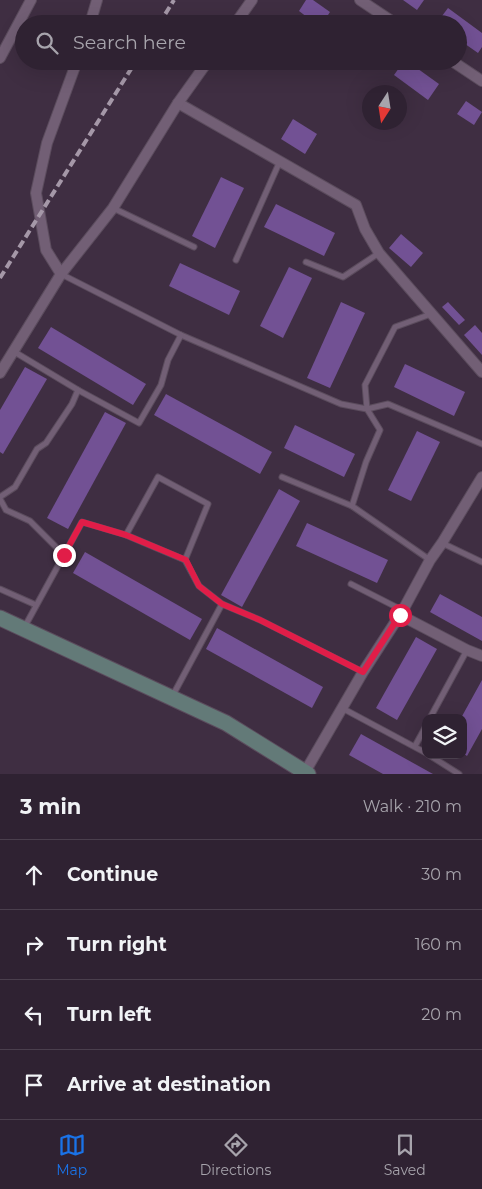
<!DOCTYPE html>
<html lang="en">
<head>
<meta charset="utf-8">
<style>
	:root { --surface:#2f2232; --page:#3b2f3e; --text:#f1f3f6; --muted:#a7a4ac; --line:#4a3f4d; --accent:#1a73e8 }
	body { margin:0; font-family:Montserrat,sans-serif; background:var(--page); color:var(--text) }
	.controls { position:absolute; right:15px; bottom:15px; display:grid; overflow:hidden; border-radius:10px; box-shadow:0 5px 20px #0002 }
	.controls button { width:45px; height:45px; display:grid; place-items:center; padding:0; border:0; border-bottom:1px solid var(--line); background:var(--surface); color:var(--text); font:25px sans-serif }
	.compass { position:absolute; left:362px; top:85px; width:45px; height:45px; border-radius:50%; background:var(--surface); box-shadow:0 5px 20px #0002; rotate:192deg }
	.stop { position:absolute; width:15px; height:15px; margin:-11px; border:4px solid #e11d48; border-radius:50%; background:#fff }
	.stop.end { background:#e11d48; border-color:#fff; box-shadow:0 1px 5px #0008 }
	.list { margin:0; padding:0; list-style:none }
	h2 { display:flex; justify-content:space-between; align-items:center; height:65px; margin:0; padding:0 20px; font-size:21px }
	h2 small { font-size:16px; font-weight:400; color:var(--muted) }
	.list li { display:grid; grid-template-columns:32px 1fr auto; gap:15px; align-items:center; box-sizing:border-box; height:70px; padding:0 20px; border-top:1px solid var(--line) }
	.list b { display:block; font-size:19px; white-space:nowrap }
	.list em { font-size:16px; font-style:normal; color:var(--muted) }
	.icon { flex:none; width:28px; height:28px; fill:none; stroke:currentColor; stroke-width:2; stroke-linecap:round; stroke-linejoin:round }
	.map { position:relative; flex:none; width:482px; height:774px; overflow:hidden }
	.search { position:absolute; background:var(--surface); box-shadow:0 5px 20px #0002; left:15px; right:15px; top:15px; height:55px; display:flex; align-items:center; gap:12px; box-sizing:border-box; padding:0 18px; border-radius:28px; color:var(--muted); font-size:19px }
	.sheet { height:345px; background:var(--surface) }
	nav { display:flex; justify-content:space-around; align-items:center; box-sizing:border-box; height:70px; border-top:1px solid var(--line); background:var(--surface); font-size:14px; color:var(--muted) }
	nav a { display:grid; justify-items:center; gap:2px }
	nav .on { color:var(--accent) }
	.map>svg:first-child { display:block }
</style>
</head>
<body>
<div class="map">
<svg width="482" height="774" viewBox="0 0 482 774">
	<rect width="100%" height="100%" fill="#3f2e42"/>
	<g fill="#725194">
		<polygon points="306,0 313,0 330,12 322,24 316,24 299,11"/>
		<polygon points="403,0 424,0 417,10"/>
		<polygon points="448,8 482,33 482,47 478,53 458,39 458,24 436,24"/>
		<polygon points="404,61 407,61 439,84 428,100 394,75"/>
		<polygon points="466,101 482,112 474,125 457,114"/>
		<polygon points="293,119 317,134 305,154 281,139"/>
		<polygon points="221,177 244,188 215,248 192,236"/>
		<polygon points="276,204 335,233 324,256 264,227"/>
		<polygon points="401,234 423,253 411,267 389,248"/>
		<polygon points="180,263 240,291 229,315 169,286"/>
		<polygon points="289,267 312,278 283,338 260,326"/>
		<polygon points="341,302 365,313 330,388 307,378"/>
		<polygon points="448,302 465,320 459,325 442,307"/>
		<polygon points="475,325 482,333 482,355 464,335"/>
		<polygon points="51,327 146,384 133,405 38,348"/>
		<polygon points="405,364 465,392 454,416 394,387"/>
		<polygon points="25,367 47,379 3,454 0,452 0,410"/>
		<polygon points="166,394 272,452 260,474 154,415"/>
		<polygon points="105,412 126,423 68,529 47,518"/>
		<polygon points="295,425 355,454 344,477 284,448"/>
		<polygon points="417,431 440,442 411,501 388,490"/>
		<polygon points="279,489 300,501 242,607 221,595"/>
		<polygon points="307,523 388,560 377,583 296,546"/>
		<polygon points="85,552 202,619 190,640 73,573"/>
		<polygon points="440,594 482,617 482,641 430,612"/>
		<polygon points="217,628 323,687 312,708 206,649"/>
		<polygon points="416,637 437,649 397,720 376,708"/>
		<polygon points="482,680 482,729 467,756 463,753 463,718 461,718"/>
		<polygon points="361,734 433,774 383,774 349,755"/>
	</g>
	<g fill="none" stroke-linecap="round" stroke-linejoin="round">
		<g stroke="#5b4c5d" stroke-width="7">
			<g id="lane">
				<polyline points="113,208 194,247"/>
				<polyline points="236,260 280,161"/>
				<polyline points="306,262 343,277 379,253"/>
				<polyline points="61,274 181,335 341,404 367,409 380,430 366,462 352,506 430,560"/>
				<polyline points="431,314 395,327 365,385 367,409 388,404 482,444"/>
				<polyline points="13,351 78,390 139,423 161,385 168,360 181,335"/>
				<polyline points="282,477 352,506"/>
				<polyline points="0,497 15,487 37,449 46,443 72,404 78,390"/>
				<polyline points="0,499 6,510 30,521 64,555"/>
				<polyline points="126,535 158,477 208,504 185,560"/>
				<polyline points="442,543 482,562"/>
				<polyline points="351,584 402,610"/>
				<polyline points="0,589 36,605"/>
				<polyline points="24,628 82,522 126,535 185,560 199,586 222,604 260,620 363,672"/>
				<polyline points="173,695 222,604"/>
				<polyline points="342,708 426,753"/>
				<polyline points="430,718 467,650"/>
				<polyline points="415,746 426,726"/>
				<polyline points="429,755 459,774"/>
			</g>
		</g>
		<g stroke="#5b4c5d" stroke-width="12">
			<g id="street">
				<polyline points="360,0 396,24"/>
				<polyline points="90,24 97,0"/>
				<polyline points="235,24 252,0"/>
				<polyline points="0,58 31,0"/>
				<polyline points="452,61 482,81"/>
				<polyline points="178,103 356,205 365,229 379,253 482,372"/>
				<polyline points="61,274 46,250 36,193 47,143 77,61"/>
				<polyline points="0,373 61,274 113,208 178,103 208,61"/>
				<polyline points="400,615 467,650 482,656"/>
				<polyline points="305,772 363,672 403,610 430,560 442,543 482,477"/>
			</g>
		</g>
		<g stroke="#5b4c5d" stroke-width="17">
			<polyline id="secondary" points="0,618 226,723 308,774"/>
		</g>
		<use href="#lane" stroke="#725f75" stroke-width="5"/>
		<use href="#street" stroke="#725f75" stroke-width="10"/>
		<use href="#secondary" stroke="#637a78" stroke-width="15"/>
		<g stroke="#a598a8" stroke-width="4" stroke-dasharray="8 4" stroke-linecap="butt">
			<polyline points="159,24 174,0"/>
			<polyline points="0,278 136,61"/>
		</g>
	</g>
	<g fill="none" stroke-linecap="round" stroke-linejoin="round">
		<polyline stroke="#e11d48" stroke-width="6" points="64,555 82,522 126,535 186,560 199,586 222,604 260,620 363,672 400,615"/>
	</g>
</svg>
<div class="controls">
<button><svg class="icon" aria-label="layers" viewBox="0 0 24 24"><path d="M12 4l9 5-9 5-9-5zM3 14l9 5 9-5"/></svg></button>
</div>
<svg class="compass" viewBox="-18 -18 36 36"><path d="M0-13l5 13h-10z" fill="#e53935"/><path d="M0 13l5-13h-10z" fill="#a7a4ac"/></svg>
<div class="stop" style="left:400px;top:615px"></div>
<div class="stop end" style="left:64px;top:555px"></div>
<div class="search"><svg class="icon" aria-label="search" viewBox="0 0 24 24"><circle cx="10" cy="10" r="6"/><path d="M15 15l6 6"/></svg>Search here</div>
</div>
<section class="sheet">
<h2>3 min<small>Walk · 210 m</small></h2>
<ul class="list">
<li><svg class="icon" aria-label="ahead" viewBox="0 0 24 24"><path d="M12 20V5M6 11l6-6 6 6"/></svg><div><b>Continue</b></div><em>30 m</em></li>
<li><svg class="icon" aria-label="right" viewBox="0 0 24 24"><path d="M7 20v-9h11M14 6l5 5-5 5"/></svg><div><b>Turn right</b></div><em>160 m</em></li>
<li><svg class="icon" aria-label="left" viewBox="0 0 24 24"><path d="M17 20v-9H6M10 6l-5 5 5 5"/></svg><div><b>Turn left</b></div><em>20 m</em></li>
<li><svg class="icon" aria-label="arrive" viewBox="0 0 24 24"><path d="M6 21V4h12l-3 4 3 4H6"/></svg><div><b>Arrive at destination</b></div></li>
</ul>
</section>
<nav>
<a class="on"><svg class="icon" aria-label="map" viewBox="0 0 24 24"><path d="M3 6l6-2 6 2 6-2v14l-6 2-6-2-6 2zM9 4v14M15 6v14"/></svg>Map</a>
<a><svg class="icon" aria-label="directions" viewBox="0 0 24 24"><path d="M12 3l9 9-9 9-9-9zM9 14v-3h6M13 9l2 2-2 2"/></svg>Directions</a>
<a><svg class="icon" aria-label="saved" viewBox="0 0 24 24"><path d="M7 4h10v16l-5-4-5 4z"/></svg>Saved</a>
</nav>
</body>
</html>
